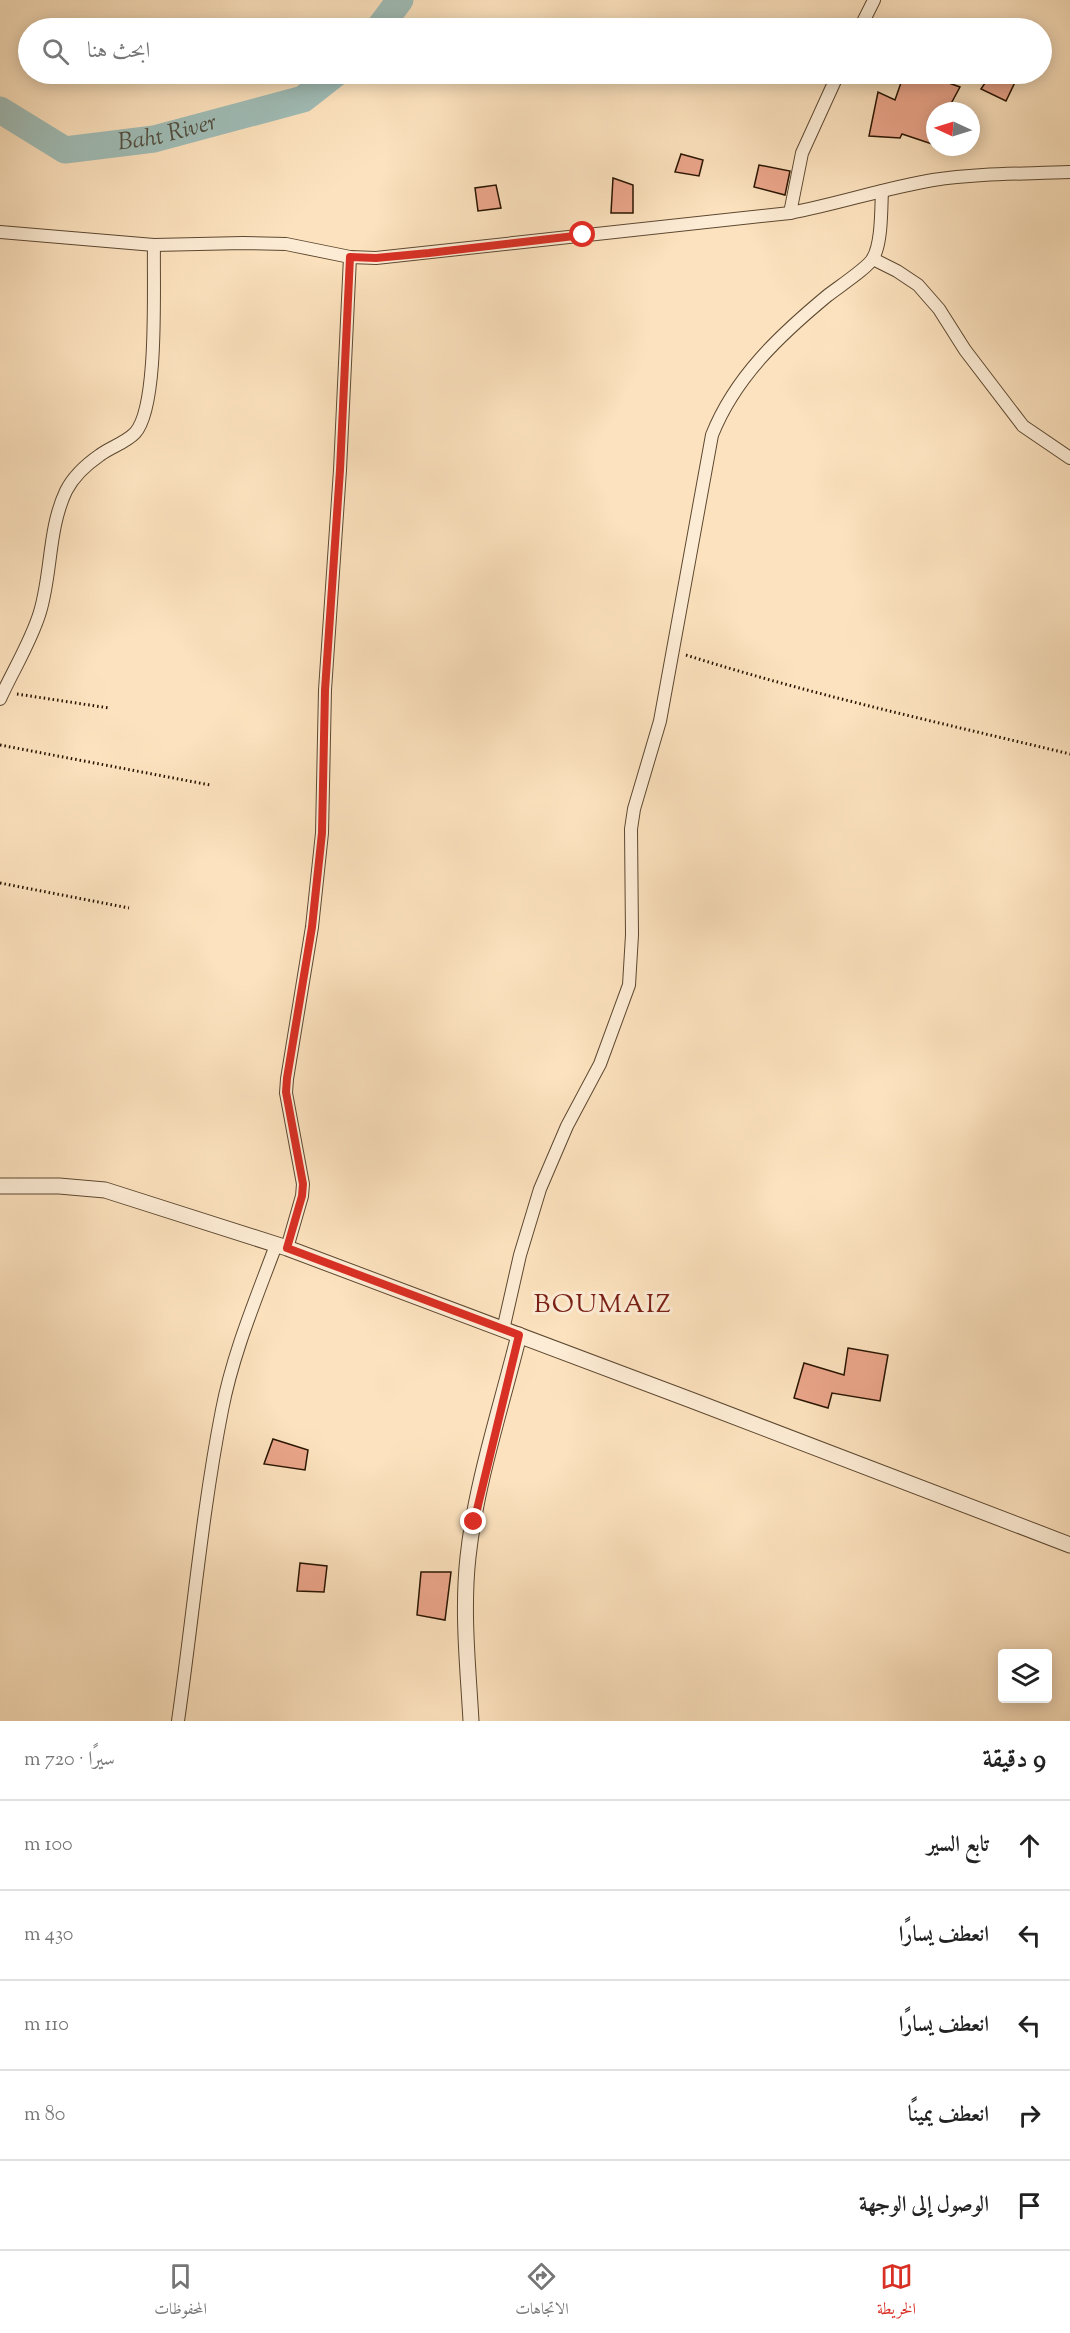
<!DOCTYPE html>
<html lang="ar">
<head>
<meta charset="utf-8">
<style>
	:root { --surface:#fff; --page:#f2f2f2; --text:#222; --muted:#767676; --line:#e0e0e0; --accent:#d93025 }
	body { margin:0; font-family:"Sorts Mill Goudy",Amiri,serif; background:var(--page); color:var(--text); direction:rtl }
	.controls { position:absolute; right:18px; bottom:18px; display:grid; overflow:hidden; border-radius:6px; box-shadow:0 3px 15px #0003 }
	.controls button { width:54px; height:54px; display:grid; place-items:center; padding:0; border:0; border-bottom:2px solid var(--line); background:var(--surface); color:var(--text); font:30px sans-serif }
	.compass { position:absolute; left:926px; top:102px; width:54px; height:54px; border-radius:50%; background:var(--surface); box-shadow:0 3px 15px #0003; rotate:274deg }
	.stop { position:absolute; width:18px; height:18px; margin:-14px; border:4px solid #d93025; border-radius:50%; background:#fff }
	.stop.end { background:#d93025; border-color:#fff; box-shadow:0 2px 6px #0008 }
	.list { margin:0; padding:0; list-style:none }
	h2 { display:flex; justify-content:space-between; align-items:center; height:78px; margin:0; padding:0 24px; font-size:26px }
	h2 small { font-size:20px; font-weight:400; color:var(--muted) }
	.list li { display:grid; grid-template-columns:39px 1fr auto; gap:18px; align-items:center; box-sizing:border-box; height:90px; padding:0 24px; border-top:2px solid var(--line) }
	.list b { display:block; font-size:22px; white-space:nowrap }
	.list em { font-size:20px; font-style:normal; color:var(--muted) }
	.icon { flex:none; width:33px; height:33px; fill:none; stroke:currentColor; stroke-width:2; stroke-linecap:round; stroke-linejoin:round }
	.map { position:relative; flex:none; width:1070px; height:1721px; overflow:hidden; direction:ltr }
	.search { position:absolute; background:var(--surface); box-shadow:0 3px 15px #0003; left:18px; right:18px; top:18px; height:66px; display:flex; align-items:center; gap:15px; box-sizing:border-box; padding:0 21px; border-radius:33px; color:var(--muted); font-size:22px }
	.sheet { height:528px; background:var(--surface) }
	nav { display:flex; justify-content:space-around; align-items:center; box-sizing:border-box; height:84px; border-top:2px solid var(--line); background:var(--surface); font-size:16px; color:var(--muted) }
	nav a { display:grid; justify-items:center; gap:3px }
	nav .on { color:var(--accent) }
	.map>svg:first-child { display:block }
</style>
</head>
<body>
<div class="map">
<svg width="1070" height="1721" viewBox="0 0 1070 1721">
	<rect width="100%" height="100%" fill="#fce2be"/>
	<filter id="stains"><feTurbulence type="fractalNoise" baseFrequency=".00333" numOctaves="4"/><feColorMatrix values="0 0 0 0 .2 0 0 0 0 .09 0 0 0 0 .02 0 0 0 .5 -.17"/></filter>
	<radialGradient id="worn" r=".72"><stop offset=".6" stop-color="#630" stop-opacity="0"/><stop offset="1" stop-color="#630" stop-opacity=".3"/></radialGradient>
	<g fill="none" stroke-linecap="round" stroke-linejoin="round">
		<g stroke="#a0bdb7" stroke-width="27">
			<polyline points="379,28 400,0"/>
			<path id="s1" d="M 0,110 L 65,150 L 154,139 L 303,99 L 335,74"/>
		</g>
	</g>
	<g fill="#eca68b" stroke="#281400" stroke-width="1.5">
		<polygon points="904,74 933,74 932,77 960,87 947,111 935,111 935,145 902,134 900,138 869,136 878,92 895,100"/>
		<polygon points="991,74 1019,74 1006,101 981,89"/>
		<polygon points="681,154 703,160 699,176 675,172"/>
		<polygon points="759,165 790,171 785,195 754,187"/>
		<polygon points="613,178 633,185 633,213 611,213"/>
		<polygon points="496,185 501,208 478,211 475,188"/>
		<polygon points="848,1348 888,1355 880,1401 832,1393 828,1408 794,1398 804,1363 844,1375"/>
		<polygon points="273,1439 308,1450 305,1470 264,1464"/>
		<polygon points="300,1563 327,1566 324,1592 297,1591"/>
		<polygon points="421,1572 451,1572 445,1620 417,1615"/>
	</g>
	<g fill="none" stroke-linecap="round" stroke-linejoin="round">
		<g stroke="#5d4830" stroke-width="14">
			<g id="minor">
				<polyline points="860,28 874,0"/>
				<polyline points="790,213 802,153 838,74"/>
				<path d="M 0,232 L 154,245 L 243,243 L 286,244 L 350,257 L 376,258 L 790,213 C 838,204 885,188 933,180 C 979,173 1024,174 1070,172"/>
				<polyline points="873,259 897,271 918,285 939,309 965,350 1023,426 1070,458"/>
				<path d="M 0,699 C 13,670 31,642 40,612 C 52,572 48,529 66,491 C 73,477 87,464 100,455 C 111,447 125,443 135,433 C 159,407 153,284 154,245"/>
				<polyline points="287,1248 302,1196 303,1184 286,1093 287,1079 312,927 322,833 325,690 340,470 350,257"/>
				<path d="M 503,1330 L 520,1255 L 540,1189 L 567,1126 L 600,1064 L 629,985 L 632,935 L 631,829 L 634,809 L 660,721 L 712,435 C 735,377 780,335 827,296 C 837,288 869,267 873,258 C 882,243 881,209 882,191"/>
				<path d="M 178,1721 C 193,1617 202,1512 222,1410 C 233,1353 256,1299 276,1245"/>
			</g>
		</g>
		<g stroke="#5d4830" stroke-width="17">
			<g id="tertiary">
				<polyline points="0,1186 59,1186 105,1190 287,1248 691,1400 1070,1545"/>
				<path d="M 471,1721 C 468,1667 462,1611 468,1557 C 476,1483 501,1408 519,1335"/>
			</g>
		</g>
		<g stroke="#281400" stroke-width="3" stroke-dasharray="1.5 3" stroke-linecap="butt">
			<path d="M 686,655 C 812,695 941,723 1070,754"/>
			<polyline points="17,694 109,708"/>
			<polyline points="0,745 210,785"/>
			<polyline points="0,883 129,908"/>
		</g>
		<use href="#minor" stroke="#fdecd5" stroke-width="12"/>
		<use href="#tertiary" stroke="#fdecd5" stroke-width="15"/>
	</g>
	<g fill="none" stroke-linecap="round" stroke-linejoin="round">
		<polyline stroke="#d93025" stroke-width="8" points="474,1522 519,1335 287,1248 302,1196 303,1184 286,1092 287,1078 312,927 322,833 325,690 340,470 350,257 376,258 429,253 583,235"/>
	</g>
	<g text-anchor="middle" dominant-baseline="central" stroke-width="6" stroke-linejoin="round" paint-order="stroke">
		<g font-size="24" font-style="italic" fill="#524f40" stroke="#fdecd5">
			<text stroke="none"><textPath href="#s1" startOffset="180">Baht River</textPath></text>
		</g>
		<g font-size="26" letter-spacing="1.5" fill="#7a1f14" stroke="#fdecd5">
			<text x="603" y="1305">BOUMAIZ</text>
		</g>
	</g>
	<rect width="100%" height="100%" filter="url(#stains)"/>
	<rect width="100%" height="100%" fill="url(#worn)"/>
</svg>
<div class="controls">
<button><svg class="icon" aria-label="layers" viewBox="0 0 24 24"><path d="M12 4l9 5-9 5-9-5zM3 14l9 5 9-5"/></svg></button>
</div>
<svg class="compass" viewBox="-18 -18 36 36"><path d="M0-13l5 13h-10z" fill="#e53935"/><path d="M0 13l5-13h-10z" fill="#767676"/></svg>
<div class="stop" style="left:583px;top:235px"></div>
<div class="stop end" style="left:474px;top:1522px"></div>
<div class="search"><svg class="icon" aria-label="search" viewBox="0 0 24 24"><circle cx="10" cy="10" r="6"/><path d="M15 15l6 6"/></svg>ابحث هنا</div>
</div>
<section class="sheet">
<h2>9 دقيقة<small>سيرًا · 720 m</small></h2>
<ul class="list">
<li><svg class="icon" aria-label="ahead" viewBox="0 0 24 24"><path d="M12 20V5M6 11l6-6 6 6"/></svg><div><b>تابع السير</b></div><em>100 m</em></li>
<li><svg class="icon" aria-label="left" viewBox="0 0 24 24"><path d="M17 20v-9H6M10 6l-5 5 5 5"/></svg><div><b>انعطف يسارًا</b></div><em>430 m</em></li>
<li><svg class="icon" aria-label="left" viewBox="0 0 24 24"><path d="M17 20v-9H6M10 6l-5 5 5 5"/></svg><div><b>انعطف يسارًا</b></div><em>110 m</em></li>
<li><svg class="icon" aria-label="right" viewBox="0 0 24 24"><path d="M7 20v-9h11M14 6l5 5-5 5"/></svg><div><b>انعطف يمينًا</b></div><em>80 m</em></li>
<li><svg class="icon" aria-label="arrive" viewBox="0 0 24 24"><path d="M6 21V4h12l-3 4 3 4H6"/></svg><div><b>الوصول إلى الوجهة</b></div></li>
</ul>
</section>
<nav>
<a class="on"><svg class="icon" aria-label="map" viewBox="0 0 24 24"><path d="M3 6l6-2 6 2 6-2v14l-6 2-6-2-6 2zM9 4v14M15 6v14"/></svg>الخريطة</a>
<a><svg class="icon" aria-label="directions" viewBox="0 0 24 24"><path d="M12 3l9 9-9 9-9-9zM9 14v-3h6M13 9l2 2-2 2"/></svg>الاتجاهات</a>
<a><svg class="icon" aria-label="saved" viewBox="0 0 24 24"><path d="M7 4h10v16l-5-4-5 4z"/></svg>المحفوظات</a>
</nav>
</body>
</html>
